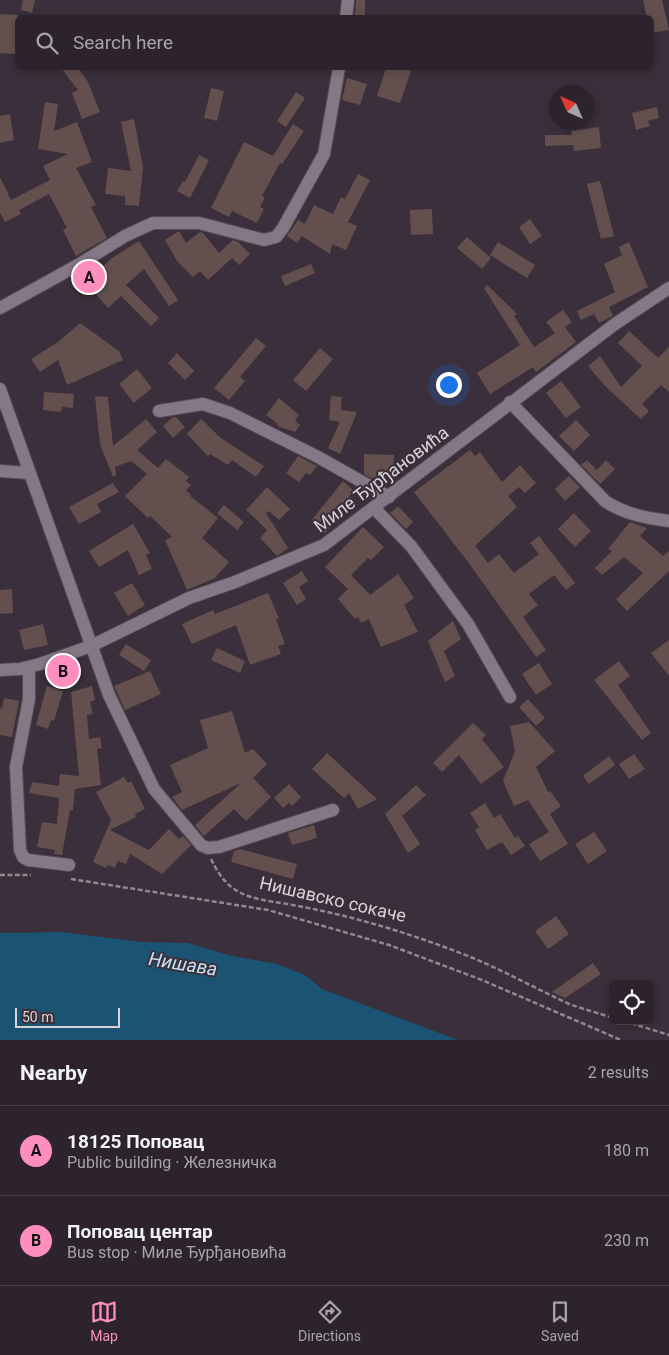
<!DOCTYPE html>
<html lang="en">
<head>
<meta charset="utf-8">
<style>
	:root { --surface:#2c232c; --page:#382f38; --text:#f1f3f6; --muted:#a6a4a9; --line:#484048; --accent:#fe8ebe }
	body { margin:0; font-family:Roboto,sans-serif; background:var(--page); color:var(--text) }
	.controls { position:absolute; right:15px; bottom:15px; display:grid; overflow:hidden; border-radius:8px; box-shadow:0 2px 8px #0003 }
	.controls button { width:45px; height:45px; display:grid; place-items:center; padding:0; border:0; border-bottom:1px solid var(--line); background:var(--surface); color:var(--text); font:25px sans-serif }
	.compass { position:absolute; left:549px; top:85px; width:45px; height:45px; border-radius:50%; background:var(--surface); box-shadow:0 2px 8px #0003; rotate:315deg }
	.scale { position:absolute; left:15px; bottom:12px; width:105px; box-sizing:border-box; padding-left:5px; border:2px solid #d9d2d9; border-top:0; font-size:14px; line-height:18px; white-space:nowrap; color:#d9d2d9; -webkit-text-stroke:4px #3a2f3a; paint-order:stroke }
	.you { position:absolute; left:448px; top:384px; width:18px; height:18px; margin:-12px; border:4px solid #fff; border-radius:50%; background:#1a73e8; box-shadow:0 0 0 8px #1a73e833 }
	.badge { display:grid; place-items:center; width:32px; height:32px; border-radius:50%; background:var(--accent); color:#111; font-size:16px; font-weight:700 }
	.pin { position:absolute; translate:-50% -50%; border:2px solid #fff; box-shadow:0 1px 5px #0006 }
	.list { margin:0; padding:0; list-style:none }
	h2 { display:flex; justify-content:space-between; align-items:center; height:65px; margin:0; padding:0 20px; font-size:21px }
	h2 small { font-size:16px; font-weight:400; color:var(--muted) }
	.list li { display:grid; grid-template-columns:32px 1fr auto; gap:15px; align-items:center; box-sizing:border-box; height:90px; padding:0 20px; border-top:1px solid var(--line) }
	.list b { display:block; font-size:19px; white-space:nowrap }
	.list p { margin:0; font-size:16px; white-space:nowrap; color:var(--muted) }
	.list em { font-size:16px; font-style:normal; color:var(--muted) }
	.icon { flex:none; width:28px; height:28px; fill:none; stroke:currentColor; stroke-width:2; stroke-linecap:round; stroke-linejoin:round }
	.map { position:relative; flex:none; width:669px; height:1040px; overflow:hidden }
	.search { position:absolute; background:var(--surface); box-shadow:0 2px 8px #0003; left:15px; right:15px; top:15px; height:55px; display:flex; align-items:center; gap:12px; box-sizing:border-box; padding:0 18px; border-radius:8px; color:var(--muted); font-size:19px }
	.sheet { height:245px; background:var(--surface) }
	nav { display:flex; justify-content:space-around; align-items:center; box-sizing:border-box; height:70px; border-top:1px solid var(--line); background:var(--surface); font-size:14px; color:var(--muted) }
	nav a { display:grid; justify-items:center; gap:2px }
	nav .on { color:var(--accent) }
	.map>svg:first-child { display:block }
</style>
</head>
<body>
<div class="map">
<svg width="669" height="1040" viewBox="0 0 669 1040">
	<rect width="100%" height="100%" fill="#3a2f3a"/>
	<polygon fill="#1a5472" points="62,932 142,942 188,943 228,955 277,964 305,975 322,989 458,1040 0,1040 0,933"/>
	<g fill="#63504e">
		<polygon points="23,0 35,0 32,13 21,10"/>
		<polygon points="356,0 365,0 365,15 355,15"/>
		<polygon points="643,0 662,0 669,30 652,33 652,18 647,18"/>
		<polygon points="0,14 18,15 16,54 0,53"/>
		<polygon points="61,68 78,68 88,82 100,112 82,119 72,93 78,90"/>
		<polygon points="386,68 400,68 411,71 400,103 377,96"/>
		<polygon points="347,78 367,84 360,105 342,100"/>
		<polygon points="211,88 224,91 217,121 204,118"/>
		<polygon points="296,92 305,98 286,127 277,121"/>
		<polygon points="45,102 58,104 54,131 77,122 92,162 76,168 96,205 91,207 107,238 76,256 63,230 67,228 49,194 19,210 21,214 5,222 0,213 0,177 11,200 50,180 43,166 68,154 38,149"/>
		<polygon points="657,107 659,118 648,121 650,126 636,130 632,113"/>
		<polygon points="10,114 14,140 0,143 0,116"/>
		<polygon points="134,119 143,167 139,206 125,205 125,196 105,194 108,168 131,171 121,122"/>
		<polygon points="293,124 304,131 282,164 280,163 262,196 265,197 260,207 264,209 257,223 232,211 229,217 211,208 244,142 273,156"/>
		<polygon points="599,127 601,148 574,151 573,145 545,146 545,135 572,135 571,131"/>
		<polygon points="199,155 209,160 190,198 177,191 183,181 185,182"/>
		<polygon points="358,174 370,180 348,222 357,226 346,250 332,244 330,254 302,236 297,243 287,236 298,220 305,224 314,205 333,214 341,197 345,199"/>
		<polygon points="600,181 614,236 601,239 587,184"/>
		<polygon points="432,209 433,234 411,235 410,210"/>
		<polygon points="530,219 542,236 530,244 519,227"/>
		<polygon points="179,231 186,243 200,232 203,233 219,253 233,240 238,242 250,254 239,265 232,258 208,280 200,271 193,277 177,261 165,240"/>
		<polygon points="467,237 491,258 482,269 457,248"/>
		<polygon points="139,241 178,300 169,306 144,269 126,285 159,318 151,326 121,296 108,308 82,278 93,268 97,272 112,258"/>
		<polygon points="498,242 535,265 527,278 490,255"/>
		<polygon points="629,242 648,287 609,307 613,316 599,323 594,314 581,320 577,311 615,292 604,264 622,255 619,247"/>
		<polygon points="311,264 315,273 285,286 281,276"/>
		<polygon points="487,285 517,314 514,316 534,347 555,333 546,322 563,310 572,322 565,327 576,342 536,372 533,367 490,394 477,373 520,345 484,288"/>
		<polygon points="80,323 119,351 123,360 67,385 58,360 40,372 31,359 58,342"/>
		<polygon points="629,331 658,358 669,347 669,392 661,385 642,404 649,411 641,419 605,386 588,366 600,356 621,387 642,366 618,343"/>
		<polygon points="256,338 266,346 240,377 245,381 229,400 214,388"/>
		<polygon points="320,348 333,359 306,391 293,380"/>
		<polygon points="177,353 194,371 185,380 168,363"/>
		<polygon points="137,369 152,388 134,403 119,384"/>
		<polygon points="561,381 581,407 566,418 546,393"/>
		<polygon points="44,392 74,394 73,408 62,407 61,412 43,410"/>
		<polygon points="95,396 108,397 113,446 146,419 157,432 137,450 158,468 166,459 189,477 186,481 191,485 186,490 191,495 190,496 218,518 202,538 229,562 215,578 187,590 165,540 172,537 150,516 148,518 125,496 147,474 131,461 115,467 116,476 113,477 100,444"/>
		<polygon points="331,396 342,397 341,410 357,412 340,454 328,448 340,422 329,420"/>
		<polygon points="279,398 299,415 295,421 300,425 295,432 277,426 278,424 266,415"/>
		<polygon points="173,417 176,417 185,427 173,438 163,426"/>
		<polygon points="201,419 221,438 264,466 256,477 232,460 228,465 210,454 208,456 187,434"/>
		<polygon points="576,420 590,435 574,451 559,436"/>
		<polygon points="470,450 475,456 480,452 502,482 520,465 536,483 525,493 519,487 508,496 517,507 475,546 488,563 499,554 514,573 539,554 530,543 539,536 575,583 566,590 554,575 529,594 538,605 523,617 546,650 536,657 468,562 414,492"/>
		<polygon points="364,454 394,455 393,478 371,478 364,474"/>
		<polygon points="298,456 317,466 310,475 306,473 299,482 286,473"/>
		<polygon points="587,460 597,470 606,460 615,469 600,484 581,465"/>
		<polygon points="569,476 580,487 565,501 555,489"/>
		<polygon points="343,481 354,491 331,517 336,521 325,533 311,521"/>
		<polygon points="113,483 119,492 97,504 101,512 79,524 69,507"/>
		<polygon points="267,487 290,509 279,520 269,511 266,513 288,548 277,556 260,538 267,530 246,510"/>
		<polygon points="224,505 244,522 237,530 217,513"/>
		<polygon points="398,506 413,522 406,529 390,513"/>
		<polygon points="574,513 591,531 575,547 558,529"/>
		<polygon points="630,522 647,528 640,536 663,556 669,551 669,571 627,611 616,599 643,573 624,557 602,575 595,568 612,551 608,549"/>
		<polygon points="133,524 150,553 146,555 152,569 139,575 128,550 99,567 89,551"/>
		<polygon points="363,527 384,547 371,560 368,558 351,575 370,595 398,574 414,598 404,605 418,632 381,647 369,619 361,623 358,617 355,619 338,599 348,589 325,567"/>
		<polygon points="302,571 308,581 299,587 306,599 297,605 283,583"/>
		<polygon points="132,583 145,605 128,616 114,593"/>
		<polygon points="12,589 13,613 0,614 0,590"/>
		<polygon points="268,593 279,618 276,619 285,644 278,646 281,654 250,665 236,625 192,644 182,624 213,610 215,614"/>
		<polygon points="453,621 461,639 444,651 455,676 445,682 428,641"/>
		<polygon points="43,624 48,645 24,650 19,630"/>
		<polygon points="669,640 669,676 651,653"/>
		<polygon points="126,644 151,660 144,671 119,655"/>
		<polygon points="217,648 245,661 240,673 211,660"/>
		<polygon points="619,661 630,676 618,685 651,733 642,740 594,680"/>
		<polygon points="539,663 552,684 536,695 522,674"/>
		<polygon points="150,671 161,694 125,710 114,686"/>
		<polygon points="47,686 63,691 54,721 51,720 48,729 36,725"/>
		<polygon points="92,686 95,700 90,702 93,714 87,715 89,739 100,737 102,748 97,749 101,785 75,789 73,810 70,810 62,855 54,854 55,850 37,847 42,822 57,824 59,798 29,793 32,782 59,786 60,774 79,776 71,692"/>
		<polygon points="4,698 19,701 12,737 0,735 0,708 2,709"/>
		<polygon points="528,699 545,718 536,726 519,707"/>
		<polygon points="232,711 245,753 253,749 267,764 253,778 271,797 246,821 234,809 204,836 195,825 241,783 182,810 172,797 182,792 170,765 208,748 200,720"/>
		<polygon points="529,722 555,751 536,767 548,792 550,791 561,806 550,814 568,844 540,861 529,844 549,832 528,800 514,806 503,781 515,751 510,726"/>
		<polygon points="473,723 486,735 482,739 504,767 481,784 459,755 442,772 433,763"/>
		<polygon points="327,753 377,799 358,809 349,793 344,798 312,769"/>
		<polygon points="634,754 645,769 629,779 619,764"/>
		<polygon points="609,756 615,765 589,784 583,776"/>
		<polygon points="124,777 128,783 131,781 145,809 135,814 136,817 110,830 149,850 169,829 179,839 183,836 191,845 162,874 130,854 126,864 118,861 115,868 108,865 106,868 93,862 111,820 96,792"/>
		<polygon points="289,784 301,797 292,806 289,803 283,808 274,798"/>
		<polygon points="416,785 426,795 402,816 420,844 408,853 385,814"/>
		<polygon points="485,803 494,818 500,814 515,838 518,836 525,846 511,855 502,842 487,850 475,830 479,827 470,813"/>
		<polygon points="314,825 317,838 292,845 288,833"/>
		<polygon points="594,832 607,851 588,864 575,844"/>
		<polygon points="240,849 297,864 293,879 231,862 234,851"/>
		<polygon points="556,916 569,934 548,949 535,931"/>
		<polygon points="593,963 601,974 565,998 552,992"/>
	</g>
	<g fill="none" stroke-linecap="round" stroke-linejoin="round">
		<g stroke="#554b55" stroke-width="14">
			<g id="minor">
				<polyline points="346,18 348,0"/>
				<polyline points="0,308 78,265 125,236 153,223 199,223 264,240 276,237 283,228 324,154 339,68"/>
				<polyline points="0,389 109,695 154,789 201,845 208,848 219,847 333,810"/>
				<path d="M 510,402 L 605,501 C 624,514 646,518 669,521"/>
				<polyline points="159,411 203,404 230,413 318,457 389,497"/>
				<polyline points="0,471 29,473"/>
				<polyline points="374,508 411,546 468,624 510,697"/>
				<polyline points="29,667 29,699 16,767 20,850 23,857 28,860 69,865"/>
				<polyline points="0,670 20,669 40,664 91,646 189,598 235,582 324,545 615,324 669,288"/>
			</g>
		</g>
		<g stroke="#918891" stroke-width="2.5" stroke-dasharray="5 2.5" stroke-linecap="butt">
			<path d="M 211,859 C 229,897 250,898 287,904 C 351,915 413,934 473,958 C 506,972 537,989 569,1004 C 583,1009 598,1013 613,1018"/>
			<polyline points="0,875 31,875"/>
			<polyline points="71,879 268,910 389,945 482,980 621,1040"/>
			<polyline points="624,1021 669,1035"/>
		</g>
		<use href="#minor" stroke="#857885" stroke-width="12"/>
	</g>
	<g text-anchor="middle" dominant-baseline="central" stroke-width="4" stroke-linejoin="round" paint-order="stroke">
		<g font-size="18" fill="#d9d2d9" stroke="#3a2f3a">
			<text transform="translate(381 479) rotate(-37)">Миле Ђурђановића</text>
			<text transform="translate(333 899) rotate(13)">Нишавско сокаче</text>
		</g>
		<g font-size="19" font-style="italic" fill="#c2e2f5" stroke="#3a2f3a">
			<text transform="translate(183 964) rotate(9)">Нишава</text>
		</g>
	</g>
</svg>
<div class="controls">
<button><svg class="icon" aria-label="locate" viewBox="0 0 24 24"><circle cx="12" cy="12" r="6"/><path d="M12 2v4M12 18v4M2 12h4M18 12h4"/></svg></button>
</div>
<svg class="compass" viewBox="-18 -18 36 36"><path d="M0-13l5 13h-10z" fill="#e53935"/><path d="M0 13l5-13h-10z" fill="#a6a4a9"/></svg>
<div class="scale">50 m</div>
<div class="you"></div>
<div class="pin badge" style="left:89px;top:277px">A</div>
<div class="pin badge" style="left:63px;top:671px">B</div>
<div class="search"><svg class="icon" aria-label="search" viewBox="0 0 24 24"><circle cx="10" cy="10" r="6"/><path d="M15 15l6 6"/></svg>Search here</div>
</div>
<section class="sheet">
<h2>Nearby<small>2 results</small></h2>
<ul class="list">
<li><span class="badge">A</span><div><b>18125 Поповац</b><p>Public building · Железничка</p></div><em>180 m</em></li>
<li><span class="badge">B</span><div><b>Поповац центар</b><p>Bus stop · Миле Ђурђановића</p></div><em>230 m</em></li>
</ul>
</section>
<nav>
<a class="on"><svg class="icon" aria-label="map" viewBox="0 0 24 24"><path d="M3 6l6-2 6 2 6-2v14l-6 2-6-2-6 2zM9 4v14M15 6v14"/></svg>Map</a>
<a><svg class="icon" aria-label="directions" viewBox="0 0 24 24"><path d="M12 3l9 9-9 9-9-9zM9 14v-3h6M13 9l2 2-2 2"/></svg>Directions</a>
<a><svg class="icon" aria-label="saved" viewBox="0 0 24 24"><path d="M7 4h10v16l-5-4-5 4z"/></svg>Saved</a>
</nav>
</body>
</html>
